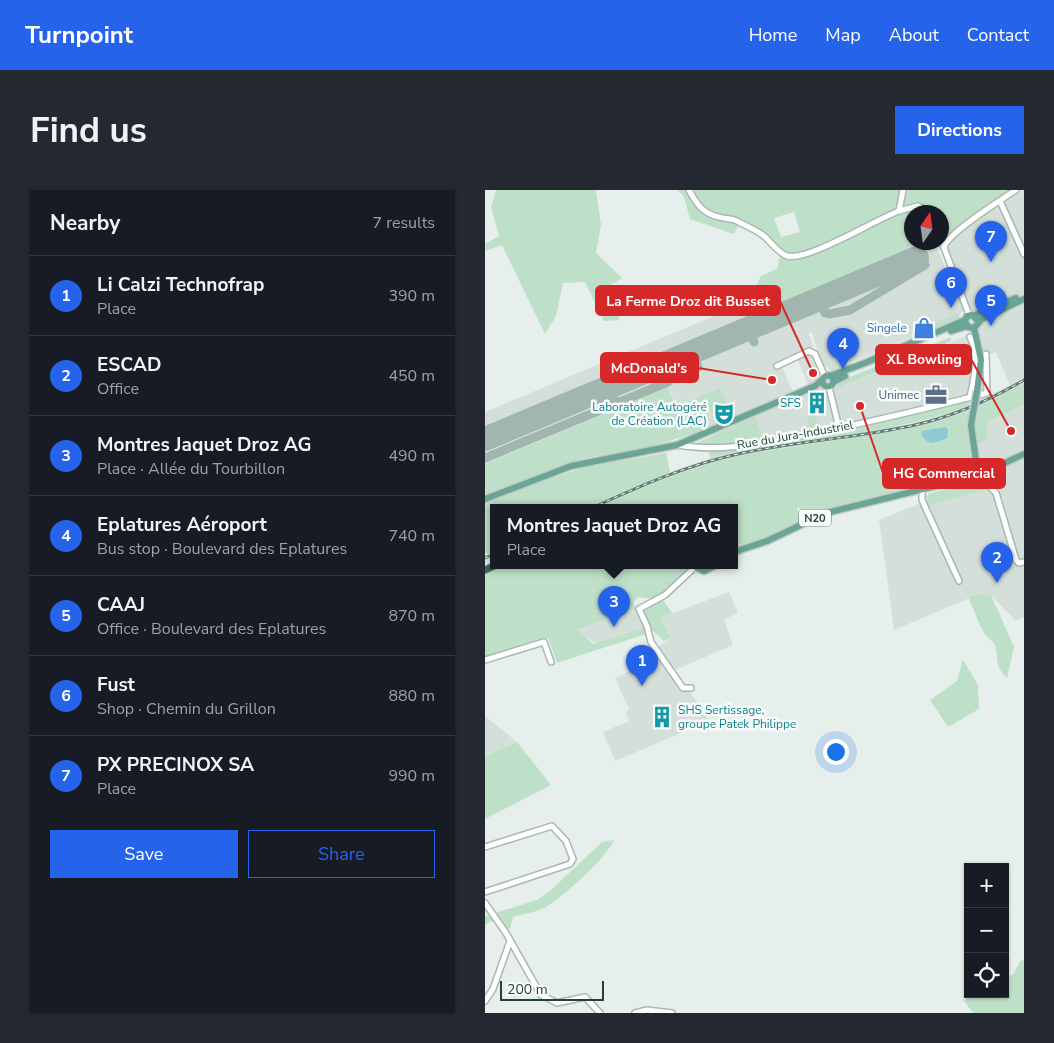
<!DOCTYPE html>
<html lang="en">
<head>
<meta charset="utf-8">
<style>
	:root { --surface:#171b24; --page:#242831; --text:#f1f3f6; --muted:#9ea1a6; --line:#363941; --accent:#2563eb }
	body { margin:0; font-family:"Nunito Sans",sans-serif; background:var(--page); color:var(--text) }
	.controls { position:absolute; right:15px; bottom:15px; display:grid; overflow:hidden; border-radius:0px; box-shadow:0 1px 4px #0004 }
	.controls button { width:45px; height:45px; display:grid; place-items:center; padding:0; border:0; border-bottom:1px solid var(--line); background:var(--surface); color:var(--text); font:25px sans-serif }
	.compass { position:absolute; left:419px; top:15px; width:45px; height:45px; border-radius:50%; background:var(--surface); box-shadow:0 1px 4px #0004; rotate:13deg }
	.scale { position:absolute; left:15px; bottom:12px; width:104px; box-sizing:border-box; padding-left:5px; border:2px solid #24423a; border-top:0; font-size:14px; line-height:18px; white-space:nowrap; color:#24423a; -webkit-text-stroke:4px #f7fbf9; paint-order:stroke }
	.you { position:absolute; left:350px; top:561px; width:18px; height:18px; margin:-12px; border:4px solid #fff; border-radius:50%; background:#1a73e8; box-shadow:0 0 0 8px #1a73e833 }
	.badge { display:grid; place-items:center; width:32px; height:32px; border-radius:50%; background:var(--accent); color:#fff; font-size:16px; font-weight:700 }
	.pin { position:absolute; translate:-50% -41px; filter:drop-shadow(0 1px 2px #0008) }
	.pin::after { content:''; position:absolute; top:26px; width:18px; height:15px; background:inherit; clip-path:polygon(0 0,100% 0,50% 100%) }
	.popup { position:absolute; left:5px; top:314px; width:248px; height:65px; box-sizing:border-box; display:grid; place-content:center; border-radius:0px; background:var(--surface); filter:drop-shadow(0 1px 4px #0005); font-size:16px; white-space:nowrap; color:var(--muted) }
	.popup b { font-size:19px; color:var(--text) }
	.popup::after { content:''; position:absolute; left:50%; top:100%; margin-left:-10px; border:10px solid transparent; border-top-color:var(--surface) }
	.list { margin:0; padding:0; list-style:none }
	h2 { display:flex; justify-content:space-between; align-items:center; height:65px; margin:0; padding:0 20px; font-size:21px }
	h2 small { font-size:16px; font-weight:400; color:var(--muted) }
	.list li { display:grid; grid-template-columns:32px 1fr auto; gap:15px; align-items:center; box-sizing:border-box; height:80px; padding:0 20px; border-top:1px solid var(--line) }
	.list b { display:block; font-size:19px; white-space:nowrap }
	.list p { margin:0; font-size:16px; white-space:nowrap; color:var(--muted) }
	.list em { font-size:16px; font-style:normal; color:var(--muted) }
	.actions { display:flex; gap:10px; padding:15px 20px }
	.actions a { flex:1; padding:11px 0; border:1px solid var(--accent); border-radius:0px; text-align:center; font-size:18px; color:var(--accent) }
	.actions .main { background:var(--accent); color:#fff }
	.icon { flex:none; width:28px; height:28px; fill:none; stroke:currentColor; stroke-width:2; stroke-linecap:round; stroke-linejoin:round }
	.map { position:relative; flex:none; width:539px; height:823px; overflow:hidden; border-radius:0px }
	header { display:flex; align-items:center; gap:30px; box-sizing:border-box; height:70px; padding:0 25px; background:var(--accent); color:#fff }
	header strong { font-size:24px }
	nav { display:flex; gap:28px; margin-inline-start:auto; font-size:18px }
	.intro { display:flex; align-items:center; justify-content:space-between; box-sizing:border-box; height:120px; padding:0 30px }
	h1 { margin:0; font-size:35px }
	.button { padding:12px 22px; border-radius:0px; background:var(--accent); color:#fff; font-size:18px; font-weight:700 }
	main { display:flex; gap:30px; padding:0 30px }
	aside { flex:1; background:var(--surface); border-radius:0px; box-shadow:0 1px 4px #0004 }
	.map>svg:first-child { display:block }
</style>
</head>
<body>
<header>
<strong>Turnpoint</strong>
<nav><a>Home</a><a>Map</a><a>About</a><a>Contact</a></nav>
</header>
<div class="intro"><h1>Find us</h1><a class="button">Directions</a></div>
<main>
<aside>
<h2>Nearby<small>7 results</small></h2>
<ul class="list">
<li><span class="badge">1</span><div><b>Li Calzi Technofrap</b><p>Place</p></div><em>390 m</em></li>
<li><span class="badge">2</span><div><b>ESCAD</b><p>Office</p></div><em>450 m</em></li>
<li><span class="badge">3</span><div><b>Montres Jaquet Droz AG</b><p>Place · Allée du Tourbillon</p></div><em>490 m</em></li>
<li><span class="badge">4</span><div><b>Eplatures Aéroport</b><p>Bus stop · Boulevard des Eplatures</p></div><em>740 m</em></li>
<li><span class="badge">5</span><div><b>CAAJ</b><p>Office · Boulevard des Eplatures</p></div><em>870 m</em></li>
<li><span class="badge">6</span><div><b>Fust</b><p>Shop · Chemin du Grillon</p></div><em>880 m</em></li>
<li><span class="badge">7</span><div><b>PX PRECINOX SA</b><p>Place</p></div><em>990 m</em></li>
</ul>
<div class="actions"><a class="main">Save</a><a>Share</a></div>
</aside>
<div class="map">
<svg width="539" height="823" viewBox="0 0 539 823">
	<rect width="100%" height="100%" fill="#e6efeb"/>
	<g fill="#d4dfda">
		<polygon points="539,0 539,193 484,221 421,239 262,264 230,271 175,290 112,318 104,318 171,287 226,268 294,254 425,234 481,217 525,195 511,162 499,166 491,124 483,117 460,58 461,53 488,33"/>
		<polygon points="426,39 427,52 450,53 479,121 402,158 366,172 359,170 361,176 347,181 336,174 327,142 324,144 328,157 295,173 308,202 323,195 312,168 327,164 337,186 334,191 339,201 350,199 413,174 412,169 436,161 438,165 485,144 489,153 487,209 281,254 270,228 223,247 213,225 190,212 183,197 0,274 0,222 265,111"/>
		<polygon points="539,215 539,427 531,431 506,405 494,404 409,440 394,330 441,311 442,316 503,299 493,254 503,250 501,233"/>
		<polygon points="244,402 253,422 239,430 248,455 190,480 173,457 186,448 175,428"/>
		<polygon points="150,419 154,422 160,434 159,438 113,454 90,441"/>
		<polygon points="173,468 197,501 203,499 224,531 130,571 118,542 144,531 141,522 144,519 130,488"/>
		<polygon points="0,526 32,552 0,566"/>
	</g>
	<g fill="#bfe0c8" fill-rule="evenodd">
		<polygon points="11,0 111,0 116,35 111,63 137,88 122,97 135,130 119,131 100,92 78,93 71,126 60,144 17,55 0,61 0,54 14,46 6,17"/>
		<path d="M 193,0 L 416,0 L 412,20 L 332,59 L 306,65 L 256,31 L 249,44 L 205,29 L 199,7 ZM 309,22 L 315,42 L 296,47 L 289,28 Z"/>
		<polygon points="420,0 525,0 459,47 457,45 457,22 446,22 435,14 418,18 416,17"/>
		<polygon points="435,18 443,22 427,22 427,52 449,53 275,125 268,108 270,107 268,103 276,86 292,79 295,66 310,68 325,65 414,23"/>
		<polygon points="476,122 473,128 410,155 450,136 450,133"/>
		<polygon points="466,147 466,151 437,165 435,161 412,169 414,173 350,199 357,190"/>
		<polygon points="539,193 539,215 501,233 503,250 493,254 490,240 494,216"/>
		<polygon points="183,197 189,212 194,211 196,215 235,198 242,215 214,225 219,240 168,256 95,269 0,307 0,274"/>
		<path d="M 485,209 L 484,216 L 481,217 C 398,246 311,250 226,268 L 222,259 L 263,257 Z"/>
		<polygon points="484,221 482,236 487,276 480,272 470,286 351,318 321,328 319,327 314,317 312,318 315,329 313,332 275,350 249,356 249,318 112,318 175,290 230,271 262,264 421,239"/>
		<polygon points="335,222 336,226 331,228 332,237 337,236 337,239 325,241 322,227"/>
		<polygon points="270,227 280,251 221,256 207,255"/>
		<polygon points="181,263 185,282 104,318 9,318 9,361 2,364 0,359 0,314 55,292 97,278"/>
		<polygon points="482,294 503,299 443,316 441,306 446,303"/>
		<polygon points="14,376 205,376 206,378 171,409 153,407 149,412 150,419 92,440 109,454 159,438 161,444 72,473 63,448 0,468 0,383"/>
		<path d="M 494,404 L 506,405 L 529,457 L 522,488 C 506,471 516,466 508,452 C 506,449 502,448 500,444 C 493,433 489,419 483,407 Z"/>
		<polygon points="178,410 187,423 175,428 186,448 179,451 165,438 159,421"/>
		<polygon points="478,470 493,495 494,519 463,537 445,510 472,491"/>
		<polygon points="32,552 66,595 0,629 0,566"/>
		<path d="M 129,650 C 122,667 81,704 64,715 C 54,722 39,724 28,727 L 25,739 L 6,731 L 0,735 L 0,726 L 52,710 L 65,701 L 117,652 Z"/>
		<polygon points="539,770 539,823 488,823 479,811 485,804 491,804 493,807 495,804 520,804 520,786 528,785 535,771"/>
	</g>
	<path fill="#8ec9d4" d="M 461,237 L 463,240 L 462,248 C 450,253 443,257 436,244 L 437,241 Z"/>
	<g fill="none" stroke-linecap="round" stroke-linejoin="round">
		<g stroke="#a2b6b0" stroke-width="9">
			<polyline points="334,110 340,123"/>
			<polyline points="344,124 365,120 440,75 438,68 432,68"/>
			<polyline points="264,139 269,152"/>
			<polyline points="206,163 213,177"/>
			<polyline points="124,197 131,214"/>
			<polyline points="0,268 183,192"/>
		</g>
		<polyline stroke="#a2b6b0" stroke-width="24" points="0,249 432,68"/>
		<g stroke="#a8b8b2" stroke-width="8">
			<g id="minor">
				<path d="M 204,0 C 211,13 218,24 234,27 C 240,29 246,28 252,31 C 261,36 271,40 279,46 C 286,52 292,62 302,66 C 322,72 391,29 414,21"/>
				<polyline points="418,0 414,21 433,16 445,22"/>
				<polyline points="515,11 539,64"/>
				<polyline points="457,52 484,125"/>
				<path d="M 459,57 C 464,42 516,10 531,0"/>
				<polyline points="292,176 324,161 330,164 340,187"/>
				<polyline points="344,197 354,238"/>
				<path d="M 485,207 C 489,188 495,166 485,147"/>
				<path d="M 193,255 C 238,263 282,252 326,244 C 385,232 444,218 502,203 L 501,164"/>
				<polyline points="498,290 511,303 531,370 534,373 539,372"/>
				<polyline points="437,300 437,310 474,391"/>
				<polyline points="0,470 59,452 66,472"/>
				<polyline points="206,498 198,498 166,452 162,436 154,419 180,405 210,377"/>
				<polyline points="0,657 67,636 81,651 88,669 85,674 0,702"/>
				<polyline points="0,713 21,743 56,805 72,813 100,807 115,823"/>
				<polyline points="0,811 8,799 25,751"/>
				<polyline points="150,823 162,820 187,823"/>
			</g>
		</g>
		<g stroke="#c2cac8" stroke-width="9">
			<g id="major">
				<polyline points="490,125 531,108"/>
				<polyline points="493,131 487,125 482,126 480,131 483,137 489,138 497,129 539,109"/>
				<polyline points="489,138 496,170 492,201"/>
				<polyline points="466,141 482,136"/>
				<circle cx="343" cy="191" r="5.5"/>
				<polyline points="345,186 380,173 480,130"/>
				<polyline points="348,192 360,186"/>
				<polyline points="486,235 492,277"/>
				<circle cx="494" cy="284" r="7"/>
				<polyline points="500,282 539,264"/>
				<polyline points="0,309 86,276 192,255 330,196 337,190"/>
				<polyline points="249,362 282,351 341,323 487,287"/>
				<polyline points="209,376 219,381 229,376"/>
			</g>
		</g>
		<g stroke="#c2cac8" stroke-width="9">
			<polyline id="highway" points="0,380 9,376"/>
		</g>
		<use href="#minor" stroke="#fff" stroke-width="5"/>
		<use href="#major" stroke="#6aa596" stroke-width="6"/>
		<use href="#highway" stroke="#2f6f62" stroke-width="7"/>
		<g stroke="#5f7d75" stroke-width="3">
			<g id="rail">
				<path d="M 107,318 C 155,296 202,275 253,264 C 312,251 372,248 430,235 C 469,226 505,210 539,190"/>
				<polyline points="0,368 9,364"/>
			</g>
		</g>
		<use href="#rail" stroke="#f7fbf9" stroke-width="1" stroke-dasharray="4" stroke-linecap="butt"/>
		<g stroke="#c2cac8" stroke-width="9" stroke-linecap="butt">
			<polyline id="major-bridge" points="486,235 492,201"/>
		</g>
		<use href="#major-bridge" stroke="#6aa596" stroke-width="6"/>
	</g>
	<defs>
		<g id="shop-bare" transform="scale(1.725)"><path d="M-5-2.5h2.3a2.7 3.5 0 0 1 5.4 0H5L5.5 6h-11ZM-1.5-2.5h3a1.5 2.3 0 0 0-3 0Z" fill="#3f7fe0" stroke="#f7fbf9" stroke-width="2.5" paint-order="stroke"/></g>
		<g id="office-bare" transform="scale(1.725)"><path d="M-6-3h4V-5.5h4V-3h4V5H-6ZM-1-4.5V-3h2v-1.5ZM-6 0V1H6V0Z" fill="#5c6f8a" stroke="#f7fbf9" stroke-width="2.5" paint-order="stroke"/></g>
		<g id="building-bare" transform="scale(1.725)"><path d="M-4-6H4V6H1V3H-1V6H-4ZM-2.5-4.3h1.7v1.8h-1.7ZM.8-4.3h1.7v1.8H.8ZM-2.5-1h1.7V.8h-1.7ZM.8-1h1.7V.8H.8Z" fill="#0f9aa8" stroke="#f7fbf9" stroke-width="2.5" paint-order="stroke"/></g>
		<g id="theatre-bare" transform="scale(1.725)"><path d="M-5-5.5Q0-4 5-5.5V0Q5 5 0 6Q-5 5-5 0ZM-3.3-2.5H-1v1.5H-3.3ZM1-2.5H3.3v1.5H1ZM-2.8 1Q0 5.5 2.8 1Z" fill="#0f9aa8" stroke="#f7fbf9" stroke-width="2.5" paint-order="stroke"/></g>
	</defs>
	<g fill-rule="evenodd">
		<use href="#shop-bare" x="439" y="138"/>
		<use href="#office-bare" x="451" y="205"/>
		<use href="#building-bare" x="332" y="213"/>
		<use href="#theatre-bare" x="239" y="224"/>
		<use href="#building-bare" x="177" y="527"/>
	</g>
	<g text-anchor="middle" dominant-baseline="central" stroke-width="5" stroke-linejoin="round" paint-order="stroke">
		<rect fill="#f7fbf9" stroke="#637a73" stroke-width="1" x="314" y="319.5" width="32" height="17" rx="4"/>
		<g font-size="11" font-weight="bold" fill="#24423a">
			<text x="330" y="328">N20</text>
		</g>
		<g font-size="12" fill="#366cbe" stroke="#f7fbf9" text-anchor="end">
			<text x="422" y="138">Singele</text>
		</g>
		<g font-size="12" fill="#4e5e75" stroke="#f7fbf9" text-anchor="end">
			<text x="434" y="205">Unimec</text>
		</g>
		<g font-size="12" fill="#0d838f" stroke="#f7fbf9" text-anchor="end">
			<text x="316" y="213">SFS</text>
			<text x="222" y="217">Laboratoire Autogéré<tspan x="222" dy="14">de Création (LAC)</tspan></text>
			<text x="193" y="520" text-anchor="start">SHS Sertissage,<tspan x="193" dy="14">groupe Patek Philippe</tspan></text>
		</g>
		<g font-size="12" fill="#24423a" stroke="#f7fbf9">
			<text transform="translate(310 245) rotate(-10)">Rue du Jura-Industriel</text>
		</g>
	</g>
	<path fill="none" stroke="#d62828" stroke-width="2" d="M328 183L295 111M526 241L486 169M287 190L213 178M375 216L398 283"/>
	<g fill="#d62828" stroke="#f7fbf9" stroke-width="2">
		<circle cx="328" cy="183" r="5"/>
		<circle cx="526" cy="241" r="5"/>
		<circle cx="287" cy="190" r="5"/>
		<circle cx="375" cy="216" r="5"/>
	</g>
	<g fill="#d62828" stroke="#d62828" stroke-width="2">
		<rect x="111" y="96" width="184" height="29" rx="5"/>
		<rect x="391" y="155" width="95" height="29" rx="5"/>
		<rect x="116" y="163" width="97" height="29" rx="5"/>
		<rect x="398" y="269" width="122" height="29" rx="5"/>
	</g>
	<g font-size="14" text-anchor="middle" font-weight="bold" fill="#fff">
		<text x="203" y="116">La Ferme Droz dit Busset</text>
		<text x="439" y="174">XL Bowling</text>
		<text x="164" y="183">McDonald's</text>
		<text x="459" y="288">HG Commercial</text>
	</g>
</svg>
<div class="controls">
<button>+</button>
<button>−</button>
<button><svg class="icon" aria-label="locate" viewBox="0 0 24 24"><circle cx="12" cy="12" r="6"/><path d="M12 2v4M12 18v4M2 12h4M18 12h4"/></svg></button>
</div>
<svg class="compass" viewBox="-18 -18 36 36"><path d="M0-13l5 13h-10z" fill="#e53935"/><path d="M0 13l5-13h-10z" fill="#9ea1a6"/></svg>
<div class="scale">200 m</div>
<div class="you"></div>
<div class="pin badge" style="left:157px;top:496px">1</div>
<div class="pin badge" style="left:512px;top:393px">2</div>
<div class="pin badge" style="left:129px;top:437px">3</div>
<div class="popup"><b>Montres Jaquet Droz AG</b>Place</div>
<div class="pin badge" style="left:358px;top:179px">4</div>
<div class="pin badge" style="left:506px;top:136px">5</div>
<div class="pin badge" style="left:466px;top:118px">6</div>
<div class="pin badge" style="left:506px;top:72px">7</div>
</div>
</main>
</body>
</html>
